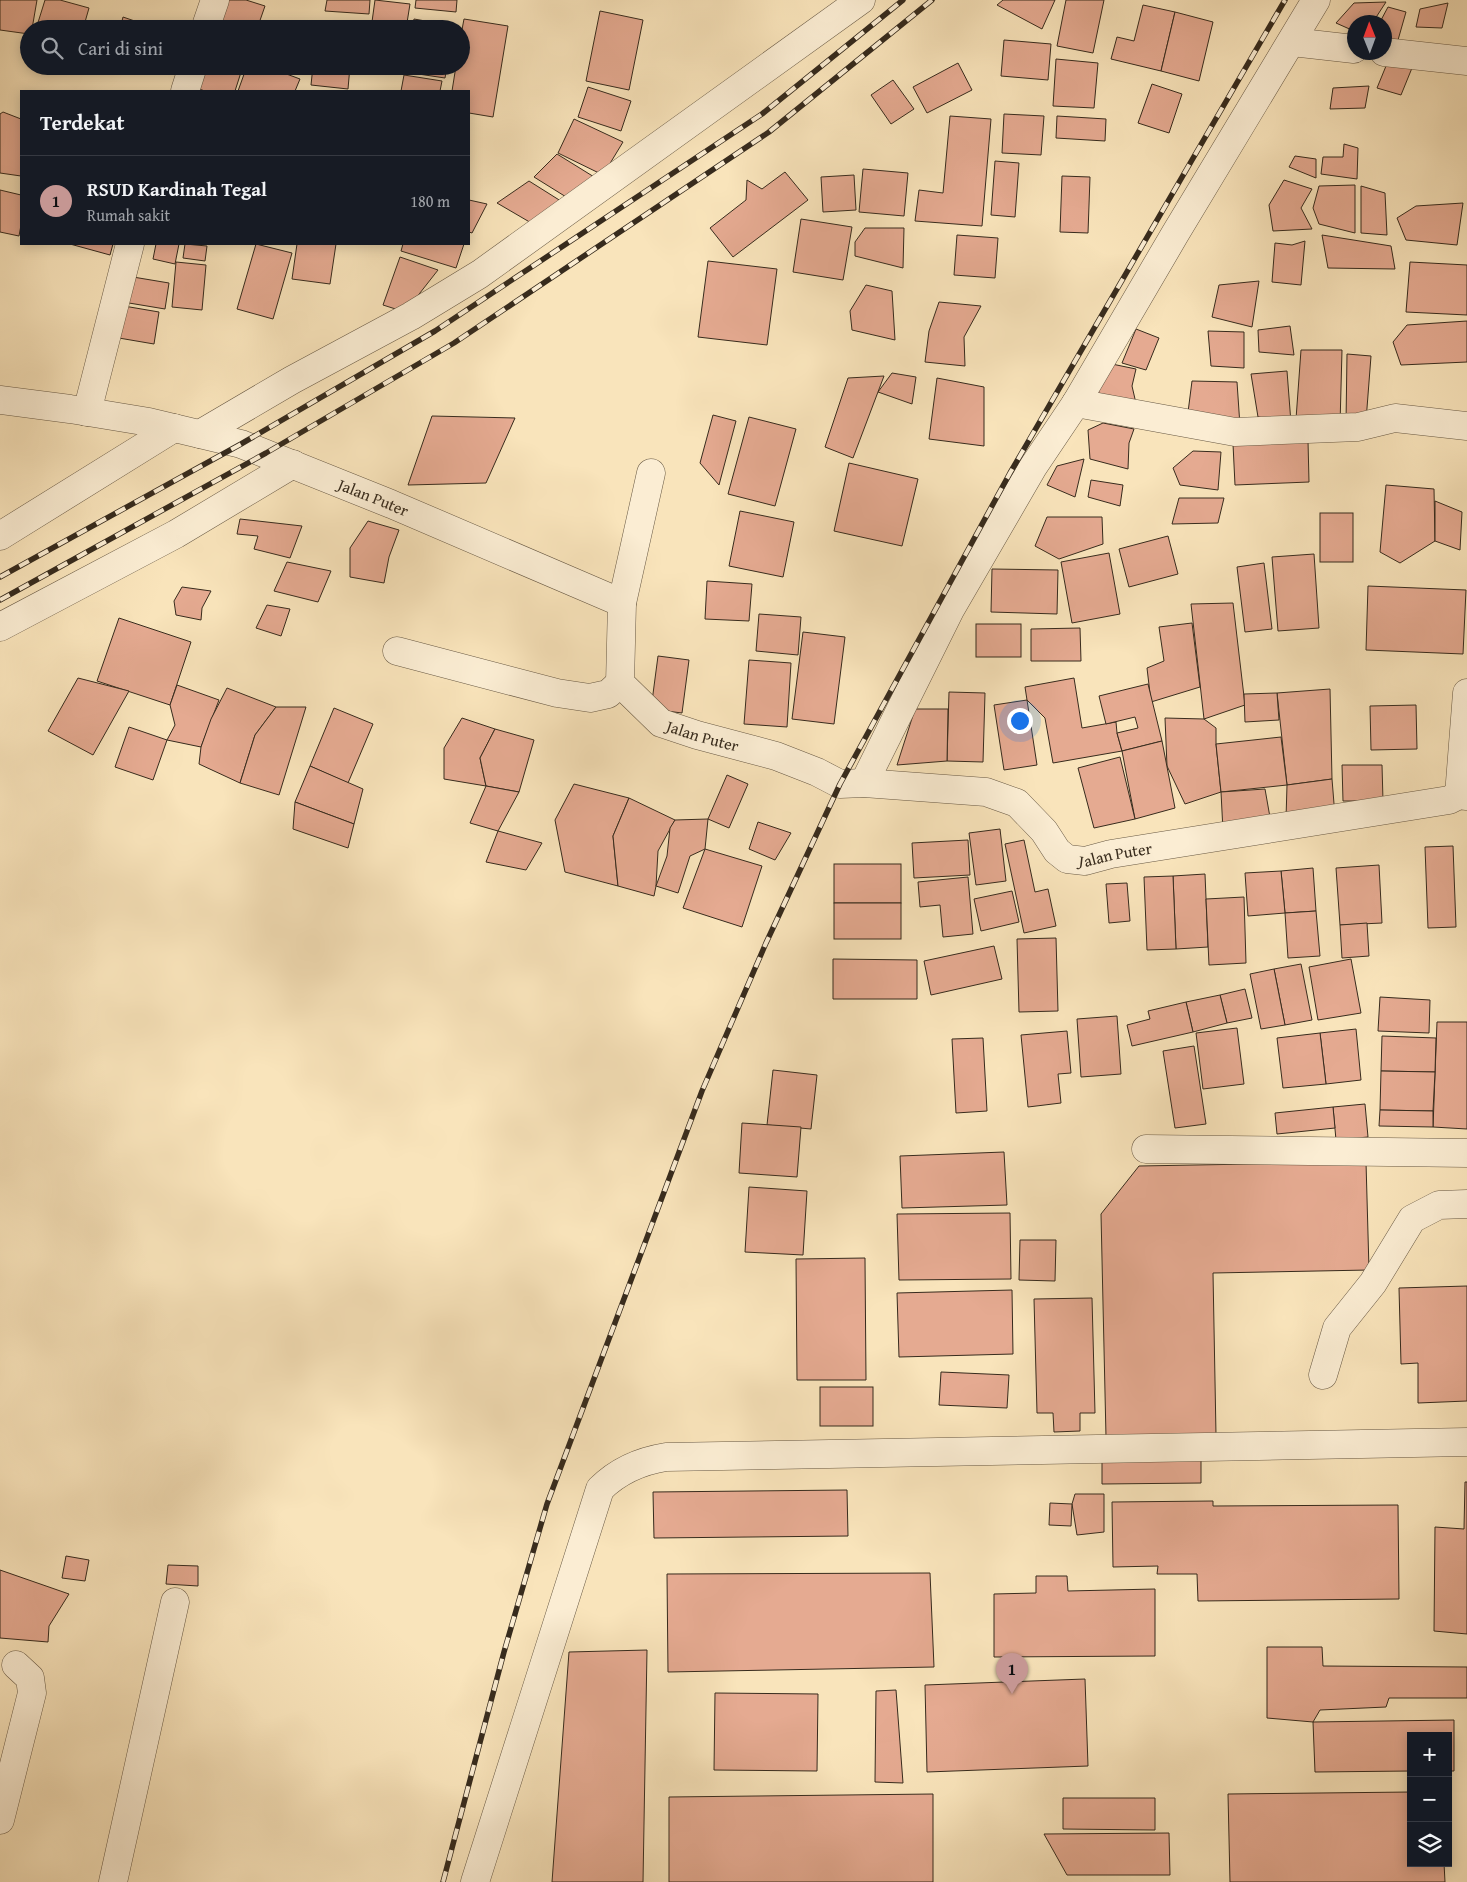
<!DOCTYPE html>
<html lang="id">
<head>
<meta charset="utf-8">
<style>
	:root { --surface:#171b24; --page:#20242c; --text:#f1f3f6; --muted:#9ea1a6; --line:#363941; --accent:#c59692 }
	body { margin:0; font-family:"Gentium Book Plus",serif; background:var(--page); color:var(--text) }
	.controls { position:absolute; right:15px; bottom:15px; display:grid; overflow:hidden; border-radius:0px; box-shadow:0 2px 12px #0003 }
	.controls button { width:45px; height:45px; display:grid; place-items:center; padding:0; border:0; border-bottom:1px solid var(--line); background:var(--surface); color:var(--text); font:25px sans-serif }
	.compass { position:absolute; left:1347px; top:15px; width:45px; height:45px; border-radius:50%; background:var(--surface); box-shadow:0 2px 12px #0003; rotate:359deg }
	.you { position:absolute; left:1019px; top:720px; width:18px; height:18px; margin:-12px; border:4px solid #fff; border-radius:50%; background:#1a73e8; box-shadow:0 0 0 8px #1a73e833 }
	.badge { display:grid; place-items:center; width:32px; height:32px; border-radius:50%; background:var(--accent); color:#111; font-size:16px; font-weight:700 }
	.pin { position:absolute; translate:-50% -41px; filter:drop-shadow(0 1px 2px #0008) }
	.pin::after { content:''; position:absolute; top:26px; width:18px; height:15px; background:inherit; clip-path:polygon(0 0,100% 0,50% 100%) }
	.list { margin:0; padding:0; list-style:none }
	h2 { display:flex; justify-content:space-between; align-items:center; height:65px; margin:0; padding:0 20px; font-size:21px }
	h2 small { font-size:16px; font-weight:400; color:var(--muted) }
	.list li { display:grid; grid-template-columns:32px 1fr auto; gap:15px; align-items:center; box-sizing:border-box; height:90px; padding:0 20px; border-top:1px solid var(--line) }
	.list b { display:block; font-size:19px; white-space:nowrap }
	.list p { margin:0; font-size:16px; white-space:nowrap; color:var(--muted) }
	.list em { font-size:16px; font-style:normal; color:var(--muted) }
	.icon { flex:none; width:28px; height:28px; fill:none; stroke:currentColor; stroke-width:2; stroke-linecap:round; stroke-linejoin:round }
	.map { position:relative; flex:none; width:1467px; height:1882px; overflow:hidden }
	.search { position:absolute; background:var(--surface); box-shadow:0 2px 12px #0003; left:20px; top:20px; width:450px; height:55px; display:flex; align-items:center; gap:12px; box-sizing:border-box; padding:0 18px; border-radius:28px; color:var(--muted); font-size:19px }
	.panel { position:absolute; background:var(--surface); box-shadow:0 2px 12px #0003; left:20px; top:90px; width:450px; height:155px; border-radius:0px }
	.map>svg:first-child { display:block }
</style>
</head>
<body>
<div class="map">
<svg width="1467" height="1882" viewBox="0 0 1467 1882">
	<rect width="100%" height="100%" fill="#f9e4bb"/>
	<filter id="stains"><feTurbulence type="fractalNoise" baseFrequency=".004" numOctaves="4"/><feColorMatrix values="0 0 0 0 .2 0 0 0 0 .09 0 0 0 0 .02 0 0 0 .5 -.17"/></filter>
	<radialGradient id="worn" r=".72"><stop offset=".6" stop-color="#630" stop-opacity="0"/><stop offset="1" stop-color="#630" stop-opacity=".3"/></radialGradient>
	<g fill="#e5aa91" stroke="#372b1d">
		<polygon points="0,0 37,0 32,29 29,29 29,34 0,30"/>
		<polygon points="45,0 60,0 89,8 83,29 36,29"/>
		<polygon points="227,0 246,0 265,6 257,29 217,29"/>
		<polygon points="327,0 370,0 369,14 325,11"/>
		<polygon points="375,0 410,4 406,29 371,29"/>
		<polygon points="416,0 457,0 456,12 415,8"/>
		<polygon points="1003,0 1055,0 1042,29 997,5"/>
		<polygon points="1066,0 1104,0 1093,53 1057,46"/>
		<polygon points="1386,2 1373,22 1354,22 1354,31 1336,23 1354,3"/>
		<polygon points="1448,3 1442,28 1416,27 1420,9"/>
		<polygon points="1143,5 1175,12 1161,71 1111,59 1117,37 1134,41"/>
		<polygon points="1388,7 1406,12 1398,40 1384,38 1384,22 1380,22"/>
		<polygon points="600,11 643,20 629,90 586,81"/>
		<polygon points="1175,12 1213,22 1199,81 1161,71"/>
		<polygon points="123,17 158,29 120,29"/>
		<polygon points="414,19 454,26 453,29 412,29"/>
		<polygon points="464,19 508,26 493,117 469,113 469,91 452,91 456,66 461,66 461,35"/>
		<polygon points="1004,40 1051,44 1048,80 1001,76"/>
		<polygon points="1056,59 1098,63 1094,108 1053,106"/>
		<polygon points="958,63 972,90 927,113 913,87"/>
		<polygon points="44,66 73,66 71,74"/>
		<polygon points="152,66 183,66 179,76"/>
		<polygon points="203,66 243,66 235,91 205,91 196,88"/>
		<polygon points="247,66 265,66 300,79 295,91 238,91"/>
		<polygon points="313,66 350,66 348,89 311,85"/>
		<polygon points="406,66 447,66 445,78 405,72"/>
		<polygon points="1386,66 1412,68 1401,95 1377,88"/>
		<polygon points="404,75 442,81 440,91 401,91"/>
		<polygon points="893,80 914,109 891,124 871,95"/>
		<polygon points="1152,84 1182,94 1169,133 1138,123"/>
		<polygon points="1369,86 1365,108 1330,109 1333,88"/>
		<polygon points="588,87 631,101 621,131 578,117"/>
		<polygon points="3,112 21,119 21,176 0,173 0,114"/>
		<polygon points="1004,114 1044,116 1041,155 1002,153"/>
		<polygon points="950,116 991,119 982,226 915,221 919,190 943,193"/>
		<polygon points="1057,116 1106,119 1105,141 1056,138"/>
		<polygon points="574,119 623,142 603,175 558,153"/>
		<polygon points="1344,144 1358,148 1357,179 1321,174 1323,157 1343,157"/>
		<polygon points="557,154 599,180 571,200 534,177"/>
		<polygon points="1295,156 1316,159 1316,178 1289,167"/>
		<polygon points="995,161 1019,163 1015,217 991,215"/>
		<polygon points="863,169 908,173 904,216 859,212"/>
		<polygon points="785,172 808,200 733,257 710,228 746,200 747,180 762,189"/>
		<polygon points="854,175 856,210 823,212 821,177"/>
		<polygon points="1062,176 1090,177 1088,233 1060,232"/>
		<polygon points="1284,180 1312,189 1301,208 1312,229 1273,231 1269,205"/>
		<polygon points="529,181 564,203 533,224 497,203"/>
		<polygon points="1355,185 1355,233 1319,224 1313,208 1319,186"/>
		<polygon points="1361,186 1385,193 1387,235 1361,233"/>
		<polygon points="0,190 21,195 21,225 19,236 0,232"/>
		<polygon points="469,200 487,204 472,233 469,232"/>
		<polygon points="1463,203 1457,245 1406,240 1397,218 1416,206"/>
		<polygon points="801,219 852,227 843,280 793,272"/>
		<polygon points="865,228 904,228 903,268 855,256 855,242"/>
		<polygon points="957,235 998,238 995,278 954,275"/>
		<polygon points="1322,235 1391,246 1395,269 1328,268"/>
		<polygon points="1305,241 1301,285 1272,282 1275,243 1292,245"/>
		<polygon points="70,244 113,244 110,255"/>
		<polygon points="156,244 179,244 175,264 153,259"/>
		<polygon points="185,244 207,246 205,261 183,258"/>
		<polygon points="256,244 292,253 273,319 237,309"/>
		<polygon points="297,244 336,244 330,284 292,279"/>
		<polygon points="403,244 464,244 456,268 401,251"/>
		<polygon points="400,257 438,270 405,312 383,305"/>
		<polygon points="708,261 777,269 767,345 698,337"/>
		<polygon points="176,262 206,265 202,310 172,307"/>
		<polygon points="1410,262 1467,265 1467,315 1406,312"/>
		<polygon points="127,276 169,283 165,309 123,302"/>
		<polygon points="1259,281 1252,327 1212,317 1219,285"/>
		<polygon points="866,285 892,291 895,340 852,330 850,311"/>
		<polygon points="939,302 981,306 964,337 965,366 925,362 929,331"/>
		<polygon points="118,305 159,312 154,344 113,337"/>
		<polygon points="1467,321 1467,362 1401,365 1393,342 1407,325"/>
		<polygon points="1290,326 1294,355 1259,352 1258,330"/>
		<polygon points="1136,329 1159,338 1146,370 1122,363"/>
		<polygon points="1208,331 1244,332 1244,368 1211,366"/>
		<polygon points="1301,350 1342,350 1340,425 1296,419"/>
		<polygon points="1347,354 1371,356 1366,421 1346,423"/>
		<polygon points="1107,363 1136,369 1132,386 1138,412 1099,402 1098,375"/>
		<polygon points="1287,371 1291,423 1258,417 1251,374"/>
		<polygon points="892,373 916,377 912,404 878,392"/>
		<polygon points="884,376 853,458 825,447 848,378"/>
		<polygon points="937,378 984,387 984,446 929,439"/>
		<polygon points="1192,381 1237,382 1240,426 1187,420"/>
		<polygon points="713,415 736,421 719,485 700,463"/>
		<polygon points="432,416 515,418 486,483 408,485"/>
		<polygon points="749,417 796,429 775,506 728,494"/>
		<polygon points="1103,423 1134,429 1129,443 1128,469 1090,459 1088,430"/>
		<polygon points="1308,441 1309,482 1235,485 1233,444"/>
		<polygon points="1193,451 1221,452 1218,490 1180,485 1173,468"/>
		<polygon points="1084,459 1075,497 1047,485 1057,466"/>
		<polygon points="849,463 918,479 902,546 834,531"/>
		<polygon points="1091,480 1123,485 1120,506 1088,497"/>
		<polygon points="1386,485 1434,489 1435,541 1400,563 1380,552"/>
		<polygon points="1179,498 1224,498 1218,523 1172,524"/>
		<polygon points="1435,501 1462,512 1460,550 1435,541"/>
		<polygon points="740,511 794,522 783,577 729,566"/>
		<rect x="1320" y="513" width="33" height="49"/>
		<polygon points="1047,517 1102,517 1103,544 1059,559 1035,546"/>
		<polygon points="240,519 302,526 290,558 254,549 258,536 237,534"/>
		<polygon points="368,521 399,530 389,557 384,583 350,577 350,548"/>
		<polygon points="1168,536 1178,574 1129,587 1119,549"/>
		<polygon points="1109,553 1120,614 1072,623 1061,562"/>
		<polygon points="1314,554 1319,628 1278,631 1272,557"/>
		<polygon points="287,562 331,571 318,602 274,591"/>
		<polygon points="1264,563 1272,629 1245,632 1237,567"/>
		<polygon points="992,569 1058,570 1057,614 991,612"/>
		<polygon points="707,581 752,584 749,621 705,619"/>
		<polygon points="1368,586 1466,590 1463,654 1366,650"/>
		<polygon points="182,587 211,591 202,608 201,620 176,615 174,601"/>
		<polygon points="1233,603 1245,705 1204,719 1191,604"/>
		<polygon points="267,605 290,609 281,636 256,628"/>
		<polygon points="759,614 801,617 798,655 756,651"/>
		<polygon points="119,618 191,642 170,705 97,681"/>
		<polygon points="1192,623 1200,687 1151,702 1147,668 1164,661 1159,627"/>
		<rect x="976" y="624" width="45" height="33"/>
		<polygon points="1080,628 1081,661 1031,661 1031,629"/>
		<polygon points="803,632 845,637 834,724 792,719"/>
		<polygon points="658,656 689,660 682,713 651,709"/>
		<polygon points="749,660 791,663 787,727 744,724"/>
		<polygon points="78,678 129,691 93,755 48,731"/>
		<polygon points="1074,678 1082,728 1116,722 1117,733 1122,751 1053,763 1045,718 1027,700 1025,687"/>
		<polygon points="1148,684 1162,741 1122,751 1117,733 1138,728 1135,717 1106,724 1099,696"/>
		<polygon points="177,685 219,700 201,747 167,740 175,725 170,705"/>
		<polygon points="227,688 276,707 255,735 240,783 199,764 201,747 211,719"/>
		<polygon points="1330,689 1332,779 1287,785 1277,693"/>
		<polygon points="949,692 985,693 983,762 947,761"/>
		<polygon points="1277,693 1279,720 1245,722 1244,694"/>
		<polygon points="1027,700 1037,765 1004,770 994,705"/>
		<polygon points="1416,705 1417,749 1371,750 1370,706"/>
		<polygon points="276,707 306,707 279,795 240,783 255,735"/>
		<polygon points="334,708 373,724 348,783 310,766"/>
		<polygon points="915,709 948,709 947,761 897,765"/>
		<polygon points="462,718 495,729 480,758 486,786 444,779 444,748"/>
		<polygon points="1165,718 1204,719 1216,728 1216,744 1221,792 1185,804 1167,766"/>
		<polygon points="129,727 167,740 153,780 115,767"/>
		<polygon points="495,729 534,740 519,792 486,786 480,758"/>
		<polygon points="1281,737 1287,785 1221,792 1216,744"/>
		<polygon points="1162,741 1175,808 1135,819 1122,751"/>
		<polygon points="1120,757 1135,819 1094,828 1078,768"/>
		<polygon points="1342,765 1382,765 1383,801 1343,801"/>
		<polygon points="310,766 363,789 354,824 295,802"/>
		<polygon points="727,775 748,784 729,828 708,819"/>
		<polygon points="1332,779 1335,816 1286,819 1287,785"/>
		<polygon points="574,784 629,798 613,836 618,886 565,872 555,820"/>
		<polygon points="486,786 519,792 498,831 470,823"/>
		<polygon points="1265,789 1271,823 1223,831 1221,792"/>
		<polygon points="629,798 675,820 658,851 656,886 654,896 618,886 613,836"/>
		<polygon points="295,802 354,824 348,848 293,829"/>
		<polygon points="708,819 705,849 690,856 678,893 656,886 667,856 670,828 675,820"/>
		<polygon points="758,822 791,833 775,860 749,849"/>
		<polygon points="1000,829 1006,881 976,885 969,833"/>
		<polygon points="498,831 542,843 526,870 486,862"/>
		<polygon points="968,840 970,875 914,878 912,843"/>
		<polygon points="1024,840 1035,892 1048,889 1056,926 1024,933 1005,844"/>
		<polygon points="1453,846 1456,927 1428,928 1425,847"/>
		<polygon points="705,849 762,866 742,927 683,908"/>
		<rect x="834" y="864" width="67" height="39"/>
		<polygon points="1379,865 1382,923 1340,925 1336,868"/>
		<polygon points="1313,868 1316,911 1285,913 1281,871"/>
		<polygon points="1281,871 1285,913 1248,916 1245,873"/>
		<polygon points="1205,874 1208,947 1176,949 1173,876"/>
		<polygon points="1173,876 1176,949 1147,950 1144,877"/>
		<polygon points="968,877 973,934 943,937 940,905 920,907 918,882"/>
		<polygon points="1127,883 1130,921 1109,923 1106,884"/>
		<polygon points="1012,891 1019,922 981,931 974,899"/>
		<polygon points="1244,897 1246,963 1209,965 1206,899"/>
		<rect x="834" y="903" width="67" height="36"/>
		<polygon points="1316,911 1320,956 1288,958 1285,913"/>
		<polygon points="1367,923 1369,956 1342,958 1340,925"/>
		<polygon points="1056,938 1058,1011 1019,1012 1017,939"/>
		<polygon points="994,946 1002,979 931,995 924,961"/>
		<polygon points="833,959 917,960 917,999 833,999"/>
		<polygon points="1351,959 1361,1013 1318,1020 1309,967"/>
		<polygon points="1301,964 1312,1020 1285,1025 1274,969"/>
		<polygon points="1274,969 1285,1025 1261,1029 1250,974"/>
		<polygon points="1245,989 1252,1018 1227,1023 1220,995"/>
		<polygon points="1220,995 1227,1023 1193,1032 1186,1002"/>
		<polygon points="1380,997 1430,1000 1429,1033 1378,1031"/>
		<polygon points="1186,1002 1193,1032 1132,1046 1127,1025 1150,1019 1148,1011"/>
		<polygon points="1117,1016 1121,1074 1081,1077 1077,1019"/>
		<polygon points="1437,1022 1467,1022 1467,1129 1433,1127"/>
		<polygon points="1237,1028 1244,1084 1203,1089 1196,1033"/>
		<polygon points="1356,1029 1361,1080 1326,1084 1320,1033"/>
		<polygon points="1067,1031 1071,1073 1058,1074 1061,1103 1028,1107 1021,1035"/>
		<polygon points="1320,1033 1326,1084 1283,1088 1277,1038"/>
		<polygon points="1382,1036 1436,1038 1435,1072 1381,1071"/>
		<polygon points="983,1038 987,1111 956,1113 952,1039"/>
		<polygon points="1194,1046 1206,1124 1175,1128 1163,1051"/>
		<polygon points="773,1070 817,1075 811,1129 767,1125"/>
		<polygon points="1381,1071 1435,1072 1433,1111 1380,1110"/>
		<polygon points="1365,1104 1368,1137 1336,1140 1333,1107"/>
		<polygon points="1333,1107 1335,1128 1277,1134 1275,1113"/>
		<polygon points="1380,1110 1433,1111 1433,1127 1379,1126"/>
		<polygon points="742,1123 801,1127 797,1177 739,1173"/>
		<polygon points="1004,1152 1007,1205 902,1208 900,1156"/>
		<polygon points="1366,1162 1369,1270 1213,1273 1216,1435 1106,1437 1101,1214 1139,1166"/>
		<polygon points="749,1187 807,1191 803,1255 745,1252"/>
		<polygon points="1010,1213 1011,1279 899,1280 897,1214"/>
		<polygon points="1020,1240 1056,1240 1055,1281 1019,1280"/>
		<polygon points="865,1258 866,1380 797,1380 796,1259"/>
		<polygon points="1467,1286 1467,1401 1418,1403 1418,1363 1401,1364 1399,1288"/>
		<polygon points="1012,1290 1013,1354 899,1357 897,1293"/>
		<polygon points="1092,1298 1095,1413 1080,1413 1080,1431 1054,1432 1053,1413 1037,1413 1034,1299"/>
		<polygon points="941,1372 1009,1375 1007,1408 939,1405"/>
		<rect x="820" y="1387" width="53" height="39"/>
		<polygon points="1201,1448 1201,1483 1102,1484 1102,1453"/>
		<polygon points="1465,1482 1467,1482 1467,1634 1434,1631 1435,1527 1464,1529"/>
		<polygon points="847,1490 848,1536 654,1538 653,1492"/>
		<polygon points="1075,1494 1104,1494 1104,1532 1077,1535 1072,1504"/>
		<polygon points="1213,1501 1213,1506 1398,1505 1399,1599 1198,1601 1197,1574 1157,1574 1158,1566 1113,1567 1112,1502"/>
		<polygon points="1050,1503 1072,1504 1071,1526 1049,1525"/>
		<polygon points="66,1556 89,1560 85,1581 62,1578"/>
		<polygon points="168,1565 198,1566 198,1586 166,1584"/>
		<polygon points="0,1570 69,1594 49,1626 48,1642 0,1638"/>
		<polygon points="930,1573 934,1667 668,1672 667,1574"/>
		<polygon points="1036,1576 1067,1576 1068,1591 1155,1589 1155,1656 994,1657 994,1594 1036,1593"/>
		<polygon points="1267,1647 1322,1647 1323,1666 1467,1667 1467,1698 1389,1698 1386,1707 1320,1710 1313,1722 1267,1718"/>
		<polygon points="647,1650 643,1882 552,1882 569,1652"/>
		<polygon points="1085,1679 1088,1766 927,1772 925,1685"/>
		<polygon points="896,1690 903,1783 875,1782 876,1691"/>
		<polygon points="715,1693 818,1694 817,1771 714,1770"/>
		<polygon points="1454,1720 1454,1771 1448,1771 1448,1736 1411,1736 1411,1771 1315,1772 1313,1722"/>
		<polygon points="1411,1792 1411,1863 1444,1863 1445,1882 1230,1882 1228,1794"/>
		<polygon points="933,1794 933,1882 669,1882 669,1797"/>
		<polygon points="1063,1798 1155,1798 1155,1830 1063,1829"/>
		<polygon points="1169,1833 1170,1875 1067,1875 1044,1834"/>
	</g>
	<g fill="none" stroke-linecap="round" stroke-linejoin="round">
		<g stroke="#685944" stroke-width="29">
			<g id="minor">
				<polyline points="205,29 215,0"/>
				<polyline points="1292,42 1354,49"/>
				<polyline points="1384,52 1467,61"/>
				<polyline points="185,91 193,66"/>
				<path id="s1" d="M 0,400 L 70,409 L 149,422 L 241,444 L 391,504 L 622,603 L 620,683 L 661,723 L 697,735 L 776,756 L 817,772 L 840,784 L 864,783 L 986,792 L 1017,803 L 1044,831 L 1057,851 L 1067,859 L 1085,861 L 1111,854 L 1449,800 L 1459,795 L 1467,796"/>
				<polyline points="1076,403 1235,432 1358,427 1395,418 1467,426"/>
				<polyline points="87,412 130,244"/>
				<polyline points="200,434 292,380 411,316 480,274 861,0"/>
				<polyline points="0,536 174,428"/>
				<polyline points="622,603 651,473"/>
				<polyline points="0,627 176,534 293,464"/>
				<polyline points="397,651 557,693 590,698 608,694 620,683"/>
				<polyline points="864,783 950,610 1033,467 1076,403 1175,234 1316,0"/>
				<polyline points="1459,795 1467,693"/>
				<polyline points="1146,1149 1467,1153"/>
				<polyline points="1323,1375 1337,1328 1373,1283 1412,1219 1439,1205 1467,1204"/>
				<polyline points="0,1820 32,1693 30,1678 16,1665"/>
				<polyline points="113,1882 175,1602"/>
				<path d="M 475,1882 L 600,1489 C 618,1471 641,1461 666,1457 L 1467,1442"/>
			</g>
		</g>
		<use href="#minor" stroke="#fbedd3" stroke-width="28"/>
		<g stroke="#372b1d" stroke-width="5.5">
			<g id="rail">
				<polyline points="0,577 241,444 435,331 762,114 903,0"/>
				<polyline points="0,600 266,453 454,343 769,132 932,0"/>
				<polyline points="443,1882 504,1652 547,1504 702,1091 766,943 840,784 1010,473 1285,0"/>
			</g>
		</g>
		<use href="#rail" stroke="#fbedd3" stroke-width="4" stroke-dasharray="11" stroke-linecap="butt"/>
	</g>
	<g text-anchor="middle" dominant-baseline="central" stroke-width="4" stroke-linejoin="round" paint-order="stroke">
		<g font-size="16" fill="#372b1d" stroke="#fbedd3">
			<text stroke="none"><textPath href="#s1" startOffset="388">Jalan Puter</textPath></text>
			<text stroke="none"><textPath href="#s1" startOffset="839">Jalan Puter</textPath></text>
			<text stroke="none"><textPath href="#s1" startOffset="1289">Jalan Puter</textPath></text>
		</g>
	</g>
	<rect width="100%" height="100%" filter="url(#stains)"/>
	<rect width="100%" height="100%" fill="url(#worn)"/>
</svg>
<div class="controls">
<button>+</button>
<button>−</button>
<button><svg class="icon" aria-label="layers" viewBox="0 0 24 24"><path d="M12 4l9 5-9 5-9-5zM3 14l9 5 9-5"/></svg></button>
</div>
<svg class="compass" viewBox="-18 -18 36 36"><path d="M0-13l5 13h-10z" fill="#e53935"/><path d="M0 13l5-13h-10z" fill="#9ea1a6"/></svg>
<div class="you"></div>
<div class="pin badge" style="left:1012px;top:1694px">1</div>
<div class="search"><svg class="icon" aria-label="search" viewBox="0 0 24 24"><circle cx="10" cy="10" r="6"/><path d="M15 15l6 6"/></svg>Cari di sini</div>
<section class="panel">
<h2>Terdekat<small></small></h2>
<ul class="list">
<li><span class="badge">1</span><div><b>RSUD Kardinah Tegal</b><p>Rumah sakit</p></div><em>180 m</em></li>
</ul>
</section>
</div>
</body>
</html>
